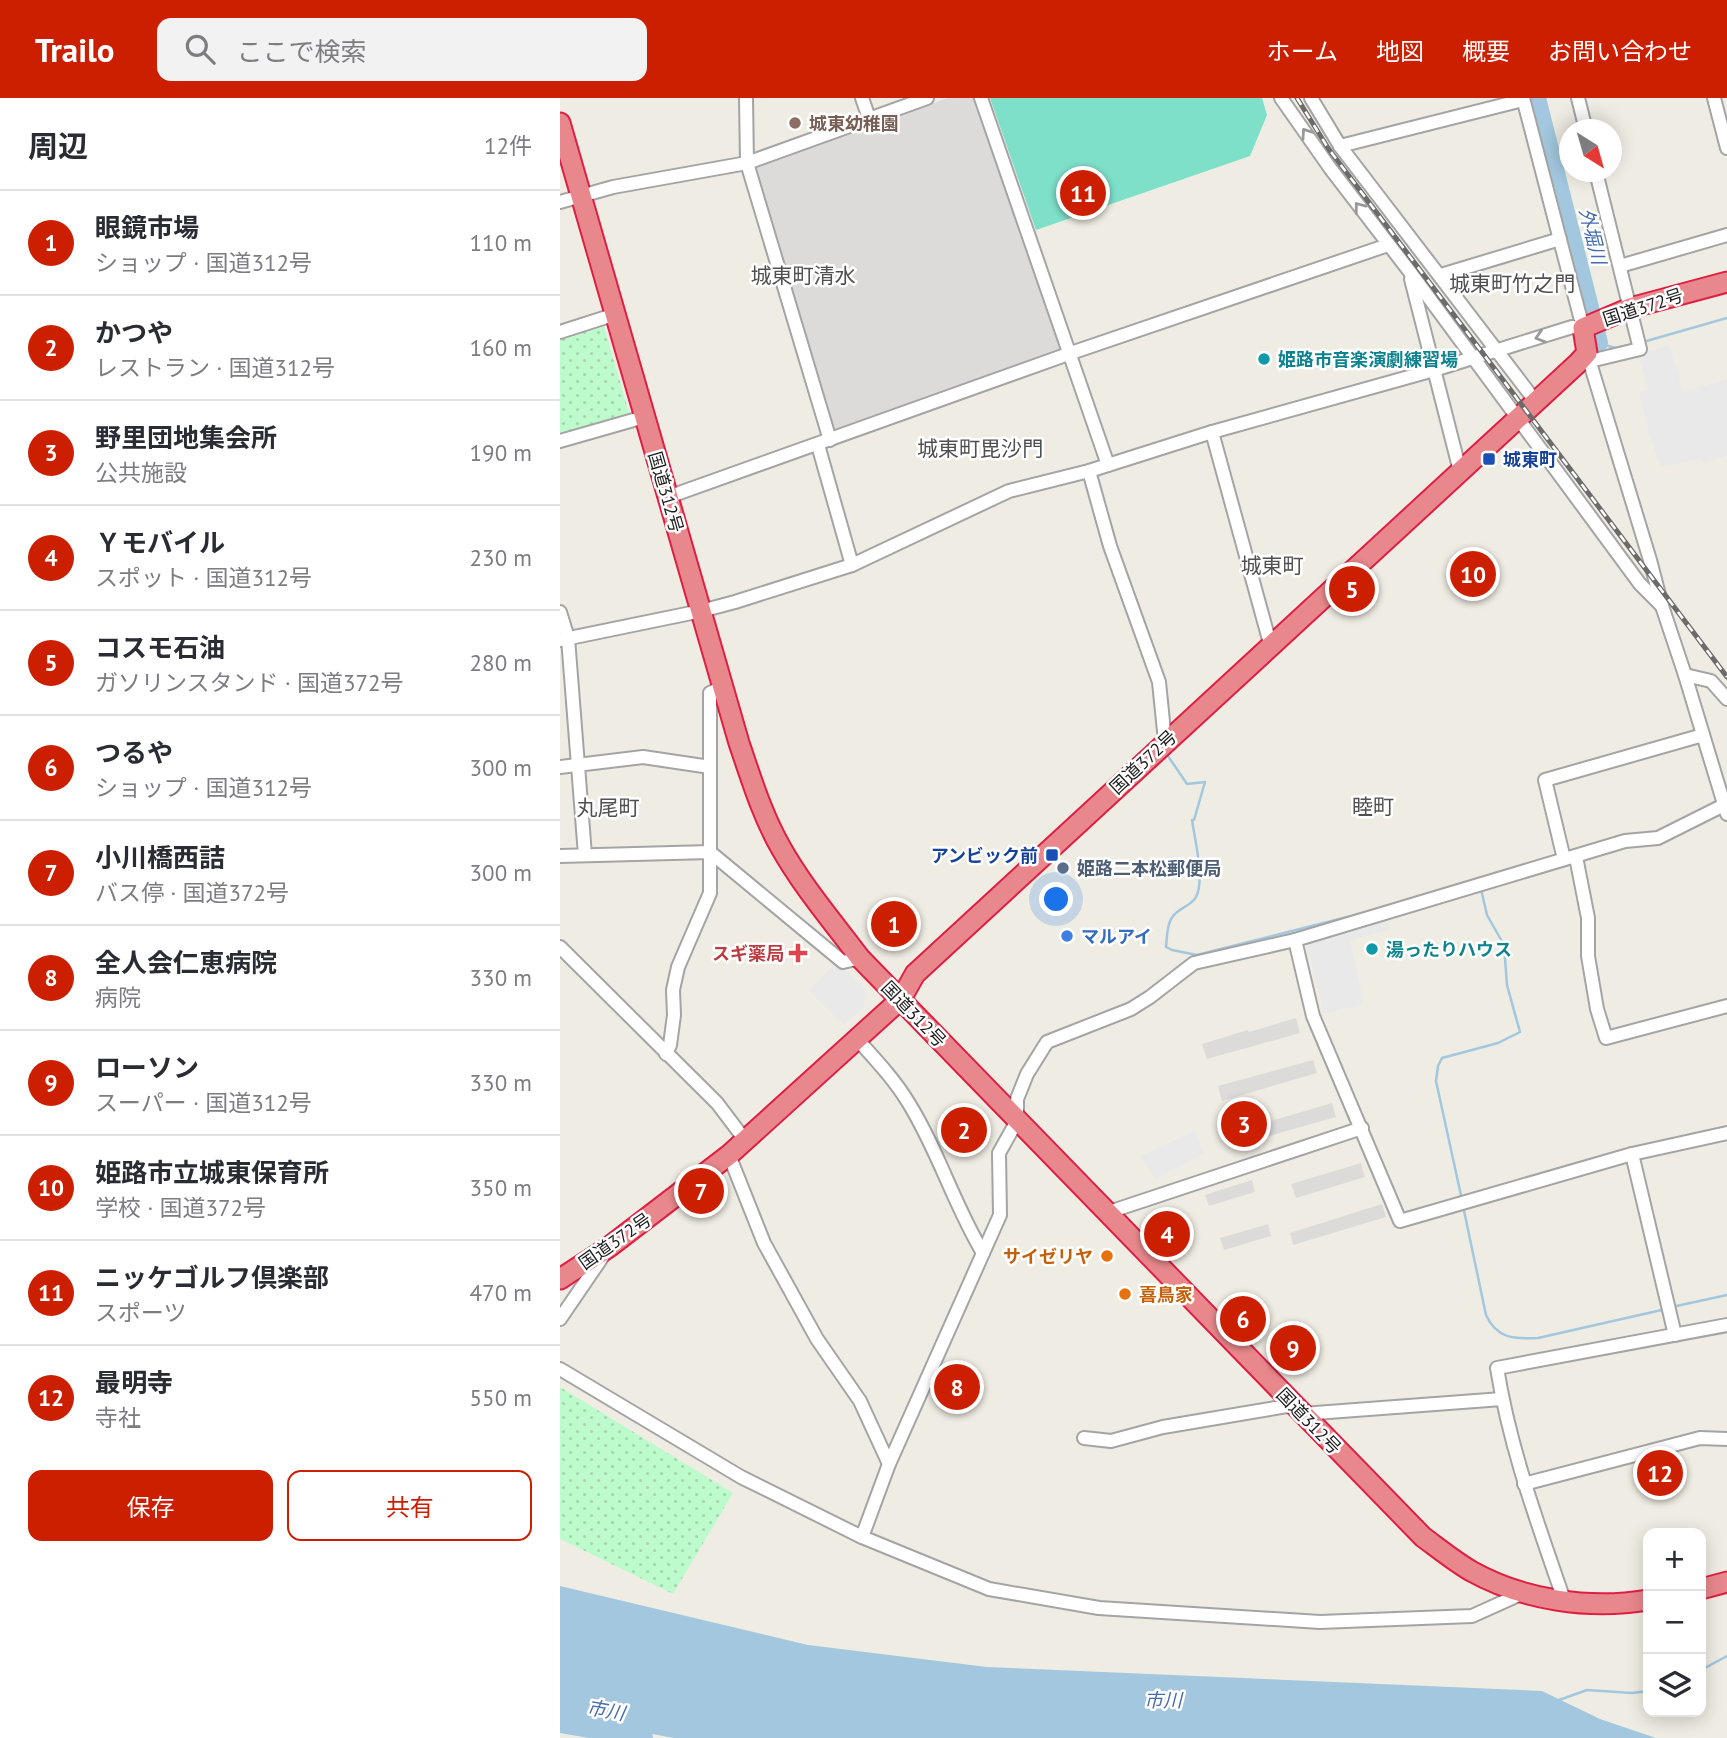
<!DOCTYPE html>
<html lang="ja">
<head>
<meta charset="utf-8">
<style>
	:root { --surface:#fff; --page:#f2f2f3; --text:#2b2b33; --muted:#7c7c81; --line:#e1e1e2; --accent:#cb1f00 }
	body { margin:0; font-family:"PT Sans","Noto Sans JP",sans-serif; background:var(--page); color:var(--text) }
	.controls { position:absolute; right:21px; bottom:21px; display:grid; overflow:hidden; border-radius:14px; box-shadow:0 4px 18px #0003 }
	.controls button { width:63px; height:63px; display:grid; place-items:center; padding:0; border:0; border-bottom:2px solid var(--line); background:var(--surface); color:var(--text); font:35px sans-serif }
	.compass { position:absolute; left:999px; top:21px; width:63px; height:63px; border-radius:50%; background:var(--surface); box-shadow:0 4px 18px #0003; rotate:143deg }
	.you { position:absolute; left:497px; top:802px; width:24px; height:24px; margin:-18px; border:5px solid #fff; border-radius:50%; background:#1a73e8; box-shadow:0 0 0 10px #1a73e833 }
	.badge { display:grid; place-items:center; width:46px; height:46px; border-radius:50%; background:var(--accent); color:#fff; font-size:23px; font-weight:700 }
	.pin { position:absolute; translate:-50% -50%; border:4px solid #fff; box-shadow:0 2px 7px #0006 }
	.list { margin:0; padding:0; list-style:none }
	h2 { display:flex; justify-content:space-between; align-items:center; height:91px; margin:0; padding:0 28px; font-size:30px }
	h2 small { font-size:23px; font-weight:400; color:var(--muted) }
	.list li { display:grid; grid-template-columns:46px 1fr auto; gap:21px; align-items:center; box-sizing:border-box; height:105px; padding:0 28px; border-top:2px solid var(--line) }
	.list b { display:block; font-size:26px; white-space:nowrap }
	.list p { margin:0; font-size:23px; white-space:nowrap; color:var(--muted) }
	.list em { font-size:23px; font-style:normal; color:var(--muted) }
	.actions { display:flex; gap:14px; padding:21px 28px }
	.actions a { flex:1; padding:16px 0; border:2px solid var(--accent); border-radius:14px; text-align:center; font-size:24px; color:var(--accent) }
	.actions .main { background:var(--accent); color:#fff }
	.icon { flex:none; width:38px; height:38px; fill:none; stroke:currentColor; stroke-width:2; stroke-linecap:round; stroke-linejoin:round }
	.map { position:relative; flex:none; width:1167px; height:1640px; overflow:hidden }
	header { display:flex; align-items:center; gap:42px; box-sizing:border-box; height:98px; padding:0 35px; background:var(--accent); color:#fff }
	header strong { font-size:33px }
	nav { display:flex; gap:38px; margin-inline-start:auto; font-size:24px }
	.search { width:490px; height:63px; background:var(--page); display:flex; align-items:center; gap:18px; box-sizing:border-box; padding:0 24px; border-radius:14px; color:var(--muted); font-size:26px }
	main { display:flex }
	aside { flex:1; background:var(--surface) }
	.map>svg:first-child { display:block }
</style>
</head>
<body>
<header>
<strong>Trailo</strong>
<div class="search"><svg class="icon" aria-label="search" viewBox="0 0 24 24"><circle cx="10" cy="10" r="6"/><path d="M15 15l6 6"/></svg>ここで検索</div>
<nav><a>ホーム</a><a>地図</a><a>概要</a><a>お問い合わせ</a></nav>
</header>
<main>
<aside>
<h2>周辺<small>12件</small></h2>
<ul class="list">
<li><span class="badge">1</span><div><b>眼鏡市場</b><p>ショップ · 国道312号</p></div><em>110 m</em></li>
<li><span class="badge">2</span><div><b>かつや</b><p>レストラン · 国道312号</p></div><em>160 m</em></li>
<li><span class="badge">3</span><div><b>野里団地集会所</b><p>公共施設</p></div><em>190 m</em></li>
<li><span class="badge">4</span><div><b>Ｙモバイル</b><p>スポット · 国道312号</p></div><em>230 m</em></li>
<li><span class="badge">5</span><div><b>コスモ石油</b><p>ガソリンスタンド · 国道372号</p></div><em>280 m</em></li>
<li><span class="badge">6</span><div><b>つるや</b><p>ショップ · 国道312号</p></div><em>300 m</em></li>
<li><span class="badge">7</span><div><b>小川橋西詰</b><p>バス停 · 国道372号</p></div><em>300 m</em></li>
<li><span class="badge">8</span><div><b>全人会仁恵病院</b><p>病院</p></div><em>330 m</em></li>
<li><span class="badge">9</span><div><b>ローソン</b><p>スーパー · 国道312号</p></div><em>330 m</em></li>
<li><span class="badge">10</span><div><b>姫路市立城東保育所</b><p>学校 · 国道372号</p></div><em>350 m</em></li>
<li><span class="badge">11</span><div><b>ニッケゴルフ倶楽部</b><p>スポーツ</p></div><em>470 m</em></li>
<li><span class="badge">12</span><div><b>最明寺</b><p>寺社</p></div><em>550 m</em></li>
</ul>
<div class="actions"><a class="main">保存</a><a>共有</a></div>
</aside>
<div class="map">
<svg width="1167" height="1640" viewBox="0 0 1167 1640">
	<defs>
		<pattern id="park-dots" width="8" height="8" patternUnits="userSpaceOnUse" patternTransform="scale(1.75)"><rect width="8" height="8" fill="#befbcc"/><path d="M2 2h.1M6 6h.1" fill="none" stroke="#a3d7af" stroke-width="1.8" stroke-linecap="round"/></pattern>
	</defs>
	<rect width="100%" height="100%" fill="#efede3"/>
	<g fill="#dcdbda">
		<polygon points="388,0 418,0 501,250 500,255 276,334 270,331 195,73 197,66"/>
		<polygon points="736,920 740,935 647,961 642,946 688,932 689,934"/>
		<polygon points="753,962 757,975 662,1003 658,988"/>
		<polygon points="772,1005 776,1019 706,1039 701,1026"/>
		<polygon points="801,1065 805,1079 736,1100 731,1086"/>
		<polygon points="692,1082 695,1094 649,1108 645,1097"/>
		<polygon points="822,1106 826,1119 733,1147 730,1135"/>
		<polygon points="708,1126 711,1138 664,1152 660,1140"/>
	</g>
	<g fill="url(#park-dots)">
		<polygon points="43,225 69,315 0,337 0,239"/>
		<polygon points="0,1289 173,1395 113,1496 0,1441"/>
	</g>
	<polygon fill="#7ee0c9" points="430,0 702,0 707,17 690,58 476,132"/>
	<g fill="#e9e9e9">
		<polygon points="1110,247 1123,294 1167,281 1167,358 1143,365 1141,361 1101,369 1090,339 1079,294 1088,291 1078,256"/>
		<polygon points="826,821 830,831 790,843 804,906 764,916 747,846"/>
		<polygon points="276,864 302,887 306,897 304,909 284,927 249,893"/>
		<polygon points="635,1033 644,1055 596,1081 580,1058"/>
	</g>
	<polygon fill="#a2c7de" points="0,1488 248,1547 427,1569 982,1593 1040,1621 1096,1640 114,1640 54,1629 4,1623 0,1627"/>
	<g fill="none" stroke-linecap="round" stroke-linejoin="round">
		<g stroke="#a2c7de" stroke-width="2.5">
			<polyline points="1083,244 1167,220"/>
			<polyline points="1039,245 1055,250 1070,247"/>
			<path d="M 606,655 L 627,686 L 645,684 L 634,722 L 632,722 C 635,742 645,782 636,799 C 631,808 621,809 614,817 C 607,824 607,839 606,849 L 612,852 L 637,857 L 807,814"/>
			<polyline points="902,1102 876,983 878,968 882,960 938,945 960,934 947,887 944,847 927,817 921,791"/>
			<path d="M 903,1108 L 926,1217 C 937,1241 954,1241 978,1240 L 1106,1211"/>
			<polyline points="1112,1209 1167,1197"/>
			<polyline points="1141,1572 1167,1558"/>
			<polyline points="999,1602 1027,1592 1072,1595 1088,1593"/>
		</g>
		<g stroke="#a2c7de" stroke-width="18">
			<polyline points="977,0 1039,245"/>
			<polyline points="0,1626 84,1640"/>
		</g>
		<g stroke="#a4a4a4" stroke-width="16">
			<g id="minor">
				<polyline points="186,0 187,65 270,342"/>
				<polyline points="302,0 309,20"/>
				<polyline points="421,0 548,367"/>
				<polyline points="721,0 770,70 850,174 1080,486 1102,508"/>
				<polyline points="751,0 780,48 976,304"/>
				<polyline points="1018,0 1026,32"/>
				<polyline points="1154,0 1167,50"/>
				<polyline points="780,48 963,2"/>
				<polyline points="0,104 53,89 187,65 367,0"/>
				<polyline points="1060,168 1167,137"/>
				<polyline points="881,177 1000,141"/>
				<polyline points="851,181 900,373"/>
				<polyline points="0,234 56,216"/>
				<polyline points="1027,255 1090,462 1102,508 1125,577 1167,716"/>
				<polyline points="1030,263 1080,251 1036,74"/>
				<polyline points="652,334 711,549"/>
				<polyline points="0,343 84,319"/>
				<polyline points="258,347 292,467"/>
				<polyline points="529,373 550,448 599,584 605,643"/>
				<polyline points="108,399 511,255 828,147"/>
				<polyline points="0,514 8,540 25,757"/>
				<polyline points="0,542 141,513 175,504 292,467 449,393 529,373 652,334 874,272 1012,229 1023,230 963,0"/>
				<polyline points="1125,577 1151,583 1167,601"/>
				<polyline points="0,669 83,659 150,669"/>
				<polyline points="1164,707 1098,740 1065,743 735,842 753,918 840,1123 1072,1056 1167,1035"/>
				<polyline points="0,758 150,754 283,864 300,860"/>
				<polyline points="1016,759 1028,820 1028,858 1037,911 1046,940 1167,908"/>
				<polyline points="1004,761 985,682 1143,637"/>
				<polyline points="0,849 157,1005 185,1042"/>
				<path d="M 297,941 C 315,961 334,981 348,1004 C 378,1052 394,1107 423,1155"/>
				<polyline points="106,956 110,947 114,917 113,892 118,869 150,795 150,595 163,588"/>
				<polyline points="1072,1056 1115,1237"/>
				<polyline points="169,1057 204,1145 257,1241 300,1303 329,1366"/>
				<polyline points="546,1115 802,1030"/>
				<polyline points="0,1221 43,1158"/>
				<polyline points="0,1271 181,1379 302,1439 429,1491 539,1510 760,1524 912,1518 963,1495"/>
				<polyline points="742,1316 942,1301"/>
				<polyline points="524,1340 551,1343 603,1329 733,1307"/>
				<polyline points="964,1386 1140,1340 1167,1341"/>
				<polyline points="302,1439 329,1366 440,1117 439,1055 457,1023 457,1001 467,976 487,944 571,911 590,899 634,865 735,842"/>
				<path d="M 1004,1502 C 978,1426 950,1351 937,1270 L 1167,1227"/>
			</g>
		</g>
		<g stroke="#de1f44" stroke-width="23">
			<g id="highway">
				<path d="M 0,25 L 179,645 C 191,680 202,717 221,750 C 243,789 273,824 300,860 L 863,1439 C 878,1450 894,1463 911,1473 C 963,1502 1029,1512 1088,1502"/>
				<polyline points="0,1181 49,1149 169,1057 341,901 355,876 1018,265 1027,255 1023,230 1070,210 1167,184"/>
				<polyline points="1141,1491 1167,1484"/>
			</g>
		</g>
		<use href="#minor" stroke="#fff" stroke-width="12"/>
		<use href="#highway" stroke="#e9888c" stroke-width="19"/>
		<g stroke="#6b6b6b" stroke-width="5">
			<polyline id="rail" points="737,0 768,50 1167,579"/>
		</g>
		<use href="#rail" stroke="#fff" stroke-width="2.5" stroke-dasharray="8" stroke-linecap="butt"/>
	</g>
	<defs><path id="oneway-chevron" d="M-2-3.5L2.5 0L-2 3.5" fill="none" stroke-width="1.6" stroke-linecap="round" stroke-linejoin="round" transform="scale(1.75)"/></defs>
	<g stroke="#999">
		<use href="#oneway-chevron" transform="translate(746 35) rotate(-125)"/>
		<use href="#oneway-chevron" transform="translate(799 109) rotate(-127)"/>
		<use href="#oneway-chevron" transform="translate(980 239) rotate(163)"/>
	</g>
	<circle fill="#8d6e63" stroke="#fff" stroke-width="2.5" cx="235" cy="25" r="7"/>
	<g fill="#0f9aa8" stroke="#fff" stroke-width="2.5">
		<circle cx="704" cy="261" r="7"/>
		<circle cx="812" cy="851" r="7"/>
	</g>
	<g fill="#1a4fb4" stroke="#fff" stroke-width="2.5">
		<rect x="922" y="354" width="14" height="14" rx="3.5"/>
		<rect x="485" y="750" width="14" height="14" rx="3.5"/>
	</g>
	<circle fill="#5c6f8a" stroke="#fff" stroke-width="2.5" cx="503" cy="770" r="7"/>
	<circle fill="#3f7fe0" stroke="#fff" stroke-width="2.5" cx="507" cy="838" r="7"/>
	<path fill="#e0444e" stroke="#fff" stroke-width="2.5" d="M234.5 844.5h7v7h7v7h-7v7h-7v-7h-7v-7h7z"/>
	<g fill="#e8710a" stroke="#fff" stroke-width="2.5">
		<circle cx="547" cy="1158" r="7"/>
		<circle cx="565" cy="1196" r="7"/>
	</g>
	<g text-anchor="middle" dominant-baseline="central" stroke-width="5" stroke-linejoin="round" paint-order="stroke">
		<g font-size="18" font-weight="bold" fill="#785e54" stroke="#fff" text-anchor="start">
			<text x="249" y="25">城東幼稚園</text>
		</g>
		<g font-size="18" fill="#1d1d1d" stroke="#fff">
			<text transform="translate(1083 209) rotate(-18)">国道372号</text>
			<text transform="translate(106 394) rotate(74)">国道312号</text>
			<text transform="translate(583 664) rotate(-43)">国道372号</text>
			<text transform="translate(354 916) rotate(46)">国道312号</text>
			<text transform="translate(55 1143) rotate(-35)">国道372号</text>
			<text transform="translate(749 1323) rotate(46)">国道312号</text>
		</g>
		<g font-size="18" font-weight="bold" fill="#0d838f" stroke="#fff" text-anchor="start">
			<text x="718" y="261">姫路市音楽演劇練習場</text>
			<text x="826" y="851">湯ったりハウス</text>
		</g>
		<g font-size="18" font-weight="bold" fill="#164399" stroke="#fff" text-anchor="start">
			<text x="943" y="361">城東町</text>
			<text x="478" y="757" text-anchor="end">アンビック前</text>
		</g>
		<g font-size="18" font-weight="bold" fill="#4e5e75" stroke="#fff" text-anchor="start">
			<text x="517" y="770">姫路二本松郵便局</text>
		</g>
		<g font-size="18" font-weight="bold" fill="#366cbe" stroke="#fff" text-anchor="start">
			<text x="521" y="838">マルアイ</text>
		</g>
		<g font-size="18" font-weight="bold" fill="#be3a42" stroke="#fff" text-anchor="end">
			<text x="224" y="855">スギ薬局</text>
		</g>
		<g font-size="18" font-weight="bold" fill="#c56008" stroke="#fff" text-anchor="end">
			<text x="533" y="1158">サイゼリヤ</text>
			<text x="579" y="1196" text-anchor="start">喜鳥家</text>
		</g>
		<g font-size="19" font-style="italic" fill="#476caf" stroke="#fff">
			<text transform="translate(1033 138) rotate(76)">外堀川</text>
			<text x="603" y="1602">市川</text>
			<text transform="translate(46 1612) rotate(10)">市川</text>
		</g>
		<g font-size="21" fill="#505050" stroke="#fff">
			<text x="243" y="177">城東町清水</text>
			<text x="952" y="185">城東町竹之門</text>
			<text x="420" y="350">城東町毘沙門</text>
			<text x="712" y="467">城東町</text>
			<text x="813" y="708">睦町</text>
			<text x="48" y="709">丸尾町</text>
		</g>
	</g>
</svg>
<div class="controls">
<button>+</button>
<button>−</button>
<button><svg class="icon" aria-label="layers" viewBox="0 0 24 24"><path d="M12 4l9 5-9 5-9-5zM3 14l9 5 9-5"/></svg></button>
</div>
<svg class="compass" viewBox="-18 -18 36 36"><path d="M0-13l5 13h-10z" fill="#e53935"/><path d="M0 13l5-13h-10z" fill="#7c7c81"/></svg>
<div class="you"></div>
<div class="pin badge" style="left:334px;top:826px">1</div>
<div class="pin badge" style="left:404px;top:1032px">2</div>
<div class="pin badge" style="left:684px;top:1026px">3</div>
<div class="pin badge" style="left:607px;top:1136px">4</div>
<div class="pin badge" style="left:792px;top:491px">5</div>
<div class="pin badge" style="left:683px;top:1221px">6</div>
<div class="pin badge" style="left:141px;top:1093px">7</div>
<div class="pin badge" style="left:397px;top:1289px">8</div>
<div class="pin badge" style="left:733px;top:1250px">9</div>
<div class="pin badge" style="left:913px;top:476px">10</div>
<div class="pin badge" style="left:523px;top:95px">11</div>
<div class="pin badge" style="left:1100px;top:1375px">12</div>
</div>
</main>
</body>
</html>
